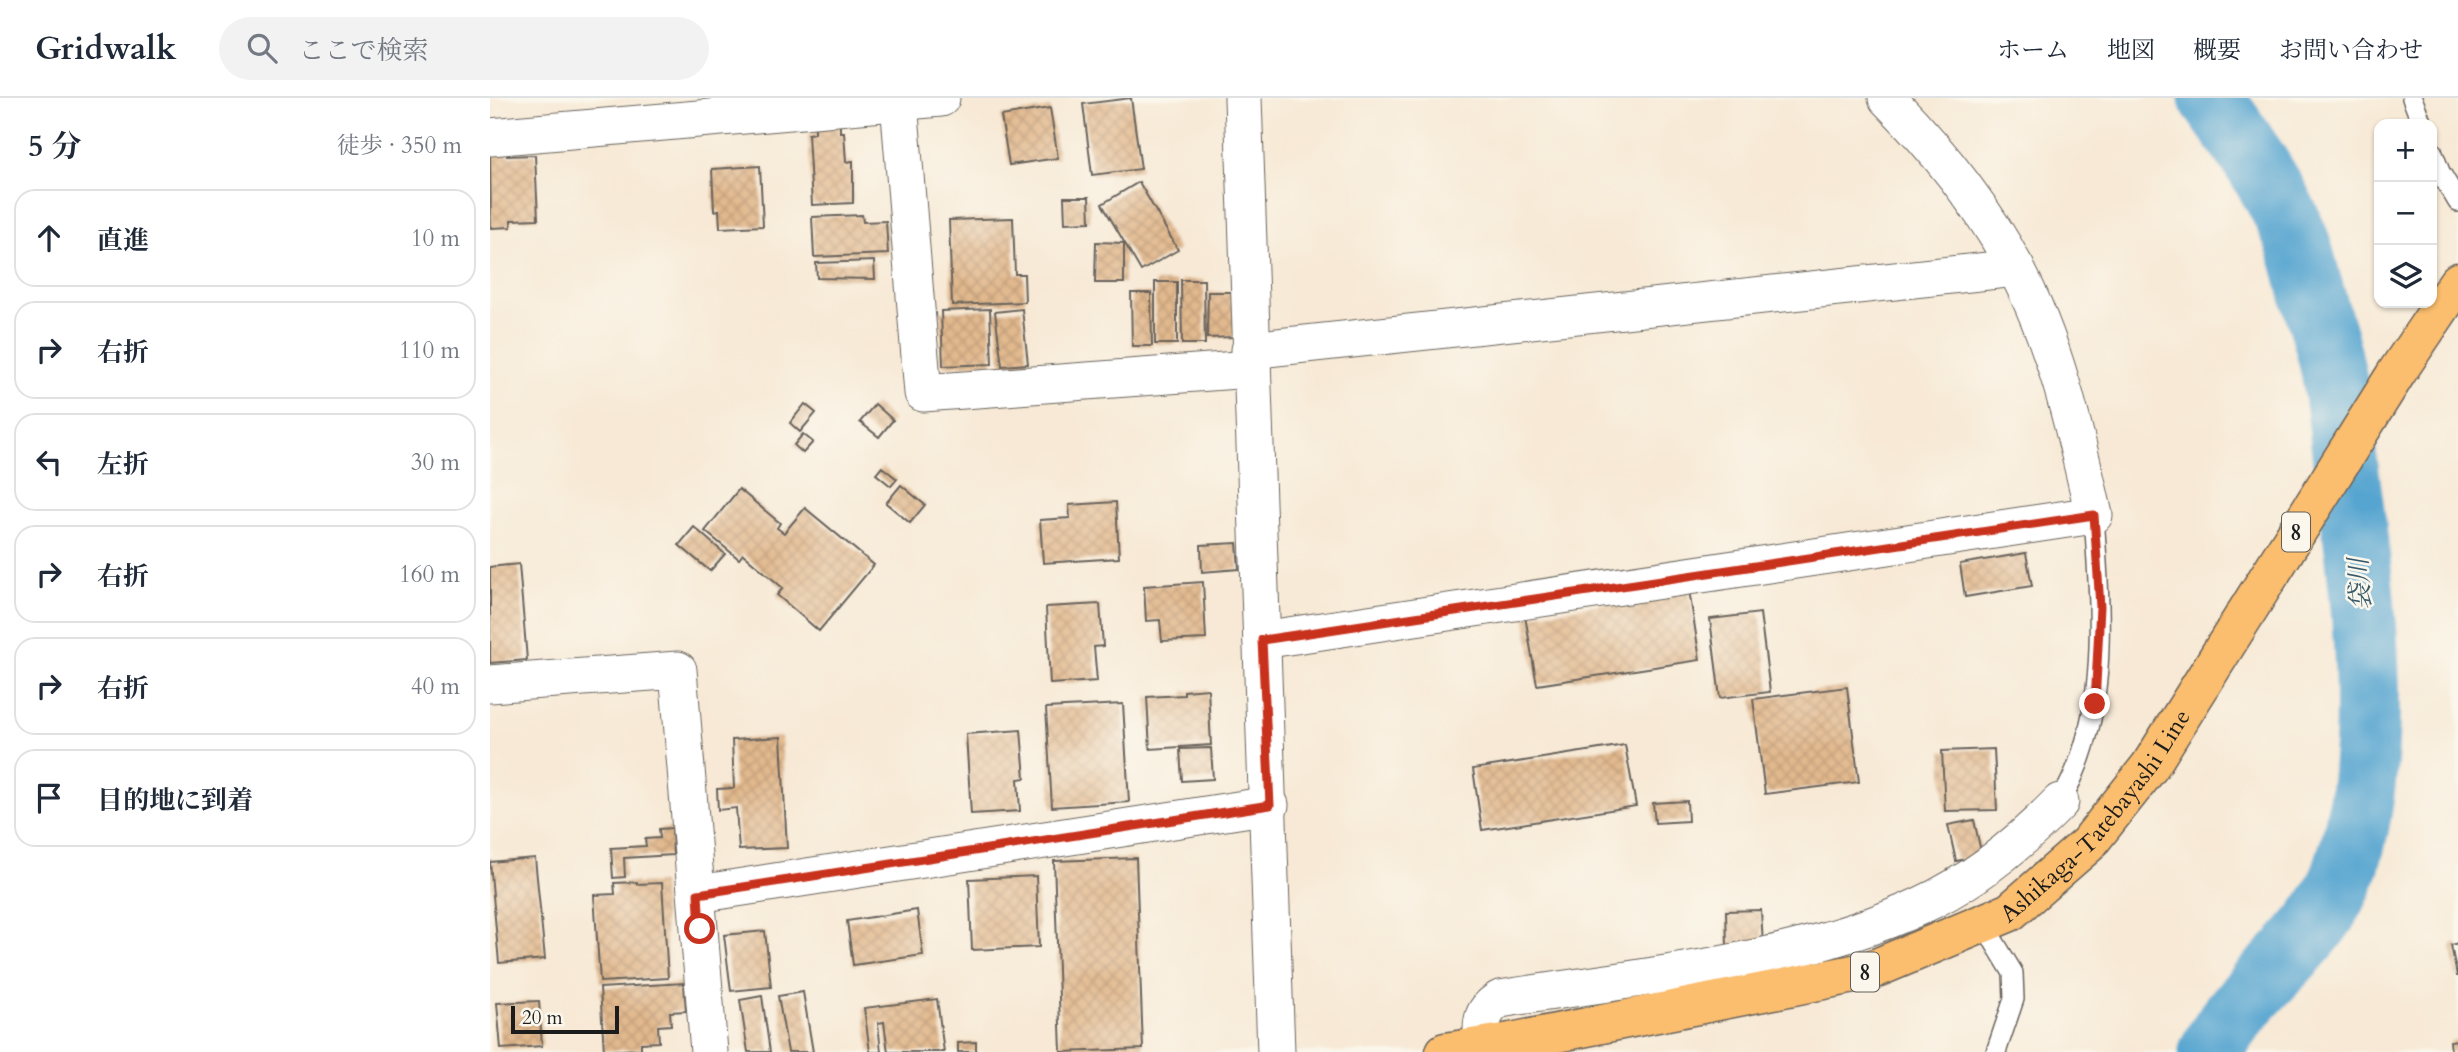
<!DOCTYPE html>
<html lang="ja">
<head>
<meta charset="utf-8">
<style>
	:root { --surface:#fff; --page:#f2f2f3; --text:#1f2937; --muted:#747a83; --line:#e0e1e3 }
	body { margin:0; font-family:Cardo,"Noto Serif JP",serif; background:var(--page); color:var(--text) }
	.controls { position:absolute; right:21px; top:21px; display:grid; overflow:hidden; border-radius:14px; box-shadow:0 2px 5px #0004 }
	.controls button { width:63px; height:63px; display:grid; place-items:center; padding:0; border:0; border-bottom:2px solid var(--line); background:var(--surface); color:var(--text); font:35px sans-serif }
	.scale { position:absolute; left:21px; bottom:18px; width:108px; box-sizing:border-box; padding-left:7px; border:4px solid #1c1c1c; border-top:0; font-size:19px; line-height:24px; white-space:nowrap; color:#1c1c1c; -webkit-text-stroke:5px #fbf7ec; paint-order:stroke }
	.stop { position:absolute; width:21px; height:21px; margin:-16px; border:5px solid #c8321e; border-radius:50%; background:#fff }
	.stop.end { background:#c8321e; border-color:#fff; box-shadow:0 2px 7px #0008 }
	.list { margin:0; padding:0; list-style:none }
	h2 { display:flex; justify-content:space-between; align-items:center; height:91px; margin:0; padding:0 28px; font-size:30px }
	h2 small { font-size:23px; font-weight:400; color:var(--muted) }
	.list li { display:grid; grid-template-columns:46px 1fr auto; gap:21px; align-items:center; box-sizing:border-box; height:98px; margin:0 14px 14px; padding:0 14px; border:2px solid var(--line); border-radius:21px }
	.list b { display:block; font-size:26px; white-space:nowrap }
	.list em { font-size:23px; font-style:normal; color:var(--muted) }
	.icon { flex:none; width:38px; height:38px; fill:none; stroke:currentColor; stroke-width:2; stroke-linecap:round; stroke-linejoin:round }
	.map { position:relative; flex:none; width:1968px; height:954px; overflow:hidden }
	header { display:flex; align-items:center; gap:42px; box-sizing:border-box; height:98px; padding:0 35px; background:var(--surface); border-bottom:2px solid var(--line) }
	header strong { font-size:33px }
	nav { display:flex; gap:38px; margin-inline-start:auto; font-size:24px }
	.search { width:490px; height:63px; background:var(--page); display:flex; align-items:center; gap:18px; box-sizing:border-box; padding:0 24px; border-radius:38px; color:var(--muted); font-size:26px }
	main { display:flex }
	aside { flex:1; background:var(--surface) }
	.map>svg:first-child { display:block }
</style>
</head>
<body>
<header>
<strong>Gridwalk</strong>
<div class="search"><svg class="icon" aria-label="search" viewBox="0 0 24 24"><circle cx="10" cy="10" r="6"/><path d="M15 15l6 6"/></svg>ここで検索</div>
<nav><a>ホーム</a><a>地図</a><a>概要</a><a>お問い合わせ</a></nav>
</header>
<main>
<aside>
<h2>5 分<small>徒歩 · 350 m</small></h2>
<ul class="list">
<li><svg class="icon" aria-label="ahead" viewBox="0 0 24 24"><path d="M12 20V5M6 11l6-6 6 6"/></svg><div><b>直進</b></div><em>10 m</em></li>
<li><svg class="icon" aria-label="right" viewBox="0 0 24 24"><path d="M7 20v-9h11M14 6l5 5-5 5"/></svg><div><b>右折</b></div><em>110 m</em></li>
<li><svg class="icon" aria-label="left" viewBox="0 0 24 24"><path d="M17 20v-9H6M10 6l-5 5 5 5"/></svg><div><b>左折</b></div><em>30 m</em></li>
<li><svg class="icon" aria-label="right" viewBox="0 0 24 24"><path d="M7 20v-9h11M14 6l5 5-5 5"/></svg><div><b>右折</b></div><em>160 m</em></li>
<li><svg class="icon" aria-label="right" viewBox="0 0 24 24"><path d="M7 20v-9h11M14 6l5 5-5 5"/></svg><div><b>右折</b></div><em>40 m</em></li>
<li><svg class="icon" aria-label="arrive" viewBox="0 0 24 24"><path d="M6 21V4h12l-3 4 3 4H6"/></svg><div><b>目的地に到着</b></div></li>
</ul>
</aside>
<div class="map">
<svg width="1968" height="954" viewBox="0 0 1968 954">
	<defs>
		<pattern id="building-cross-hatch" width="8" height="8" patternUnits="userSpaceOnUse" patternTransform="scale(1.75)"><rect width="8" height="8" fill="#e2b98e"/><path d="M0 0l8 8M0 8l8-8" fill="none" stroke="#c19e7a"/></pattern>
	</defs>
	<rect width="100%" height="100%" fill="#fbf7ec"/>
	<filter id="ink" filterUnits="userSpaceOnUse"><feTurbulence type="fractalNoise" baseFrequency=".0143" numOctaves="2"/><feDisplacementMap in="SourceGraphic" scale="14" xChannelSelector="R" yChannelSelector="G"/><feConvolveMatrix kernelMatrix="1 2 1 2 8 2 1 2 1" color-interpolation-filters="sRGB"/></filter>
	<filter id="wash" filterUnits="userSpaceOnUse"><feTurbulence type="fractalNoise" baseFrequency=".00686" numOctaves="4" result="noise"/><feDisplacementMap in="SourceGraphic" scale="28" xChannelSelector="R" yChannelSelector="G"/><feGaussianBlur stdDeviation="1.57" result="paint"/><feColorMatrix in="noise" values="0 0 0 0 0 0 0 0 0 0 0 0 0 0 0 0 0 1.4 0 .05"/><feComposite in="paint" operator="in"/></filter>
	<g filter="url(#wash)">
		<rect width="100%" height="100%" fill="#f7e9d5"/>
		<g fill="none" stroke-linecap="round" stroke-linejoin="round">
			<path stroke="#57a5d0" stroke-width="65" d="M 1721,954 C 1754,885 1831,848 1855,773 C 1895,654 1873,485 1855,362 C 1851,331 1849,299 1842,268 C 1837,242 1828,217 1821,191 C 1816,175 1813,156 1806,140 C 1785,89 1753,44 1721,0"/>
		</g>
		<g id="blocks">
			<g fill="url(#building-cross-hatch)">
				<polygon points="641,0 651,71 602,77 593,6"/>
				<polygon points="560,10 568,60 519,67 511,18"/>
				<polygon points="350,26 350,34 354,34 356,64 363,63 363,105 322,107 318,36 325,35 325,27"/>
				<polygon points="17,54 17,58 45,57 48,121 21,122 21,129 1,130 0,55"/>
				<polygon points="270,68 273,128 230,130 229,112 224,113 222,71"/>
				<polygon points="649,84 688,152 651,173 612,106"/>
				<polygon points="574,99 599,99 600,124 575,125"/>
				<polygon points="372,117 373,124 396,123 398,156 324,159 322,119"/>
				<polygon points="523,120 525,176 534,176 535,204 462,207 459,122"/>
				<polygon points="606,144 634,145 634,185 605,185"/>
				<polygon points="384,163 385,181 327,180 326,165"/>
				<polygon points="691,182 714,182 715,246 692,246"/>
				<rect x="665" y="184" width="22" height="62"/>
				<polygon points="718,194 745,194 745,239 717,240"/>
				<polygon points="641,195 661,195 662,248 642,248"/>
				<polygon points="500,211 502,266 453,268 451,213"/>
				<polygon points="532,211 538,266 512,268 505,214"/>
				<polygon points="315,306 326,315 310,334 300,325"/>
				<polygon points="385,306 403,322 389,339 370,324"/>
				<polygon points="313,336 323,344 313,355 304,347"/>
				<polygon points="392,369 407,381 401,388 386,376"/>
				<polygon points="411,387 435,407 420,425 396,405"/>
				<polygon points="249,391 290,425 287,430 294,435 315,410 384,467 329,533 287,497 293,490 253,456 249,461 215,433"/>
				<polygon points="626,404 629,460 553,465 550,422 580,420 579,407"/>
				<polygon points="204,429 235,456 220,473 189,447"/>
				<polygon points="747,445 749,471 712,474 711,447"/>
				<polygon points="1536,455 1542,488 1475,499 1470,466"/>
				<polygon points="29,466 37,562 0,565 0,469"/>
				<polygon points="713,484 716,541 672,543 670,522 656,523 654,488"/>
				<polygon points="1199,492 1210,562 1047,587 1035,518"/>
				<polygon points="610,506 613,548 604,549 607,583 560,586 556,509"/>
				<polygon points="1270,515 1280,594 1230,600 1220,521"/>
				<polygon points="1357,589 1369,684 1275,696 1263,601"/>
				<polygon points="718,591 721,647 660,651 657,599 694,597 694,593"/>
				<polygon points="633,606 639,704 562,709 556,610"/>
				<polygon points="531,632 535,680 528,681 530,713 481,716 476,636"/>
				<polygon points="291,639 297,750 249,752 246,710 228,712 227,691 244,690 242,642"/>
				<polygon points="1135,647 1146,708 992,732 983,671"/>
				<polygon points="721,650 723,681 692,683 690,651"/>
				<polygon points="1504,651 1507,712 1455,713 1452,653"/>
				<polygon points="1197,703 1198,723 1165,725 1163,705"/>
				<polygon points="1484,722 1492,758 1466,763 1458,727"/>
				<polygon points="182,730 183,757 134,760 135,779 123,780 121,750 156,748 155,741 170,740 169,731"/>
				<polygon points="45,760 55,861 9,865 0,764"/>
				<polygon points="646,760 653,951 571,954 564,763"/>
				<polygon points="546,778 549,849 482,852 479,781"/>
				<polygon points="147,784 147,786 172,785 178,880 110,884 104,797 125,796 124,785"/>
				<polygon points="427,812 433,857 363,867 357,823"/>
				<polygon points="1271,812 1273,847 1237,848 1236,813"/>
				<polygon points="275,833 281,889 241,893 234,837"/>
				<polygon points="1968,845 1968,878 1967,878 1961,847"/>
				<polygon points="194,885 196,913 180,914 181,927 168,928 169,944 151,945 151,951 114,953 110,890"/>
				<polygon points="313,894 323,954 298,954 288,898"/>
				<polygon points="272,898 280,954 258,954 250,902"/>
				<polygon points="447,901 454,954 398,954 394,924 388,925 391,954 380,954 374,910"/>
				<polygon points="49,903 52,948 11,951 7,905"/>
				<polygon points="1968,942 1968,954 1961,954 1960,943"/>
				<polygon points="486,944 486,954 468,954 468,945"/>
			</g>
		</g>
	</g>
	<g filter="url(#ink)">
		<use href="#blocks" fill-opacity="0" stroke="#69645d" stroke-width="2"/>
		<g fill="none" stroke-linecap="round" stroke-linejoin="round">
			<g stroke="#69645d" stroke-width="22">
				<g id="service">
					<polyline points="1922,0 1932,26"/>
					<polyline points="1942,53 1950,74 1968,104"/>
					<path d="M 1570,704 C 1621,617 1610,513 1604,417"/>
					<polyline points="1494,827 1523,875 1524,901 1506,954"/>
				</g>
			</g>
			<g stroke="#69645d" stroke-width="39">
				<g id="minor">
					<polyline points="753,0 786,954"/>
					<polyline points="409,4 433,295 761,271"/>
					<polyline points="0,39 451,0"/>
					<polyline points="760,252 1526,170"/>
					<path d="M 772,542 L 1604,417 C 1585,333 1566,246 1525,169 C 1492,106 1447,51 1397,0"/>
					<polyline points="0,586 188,572 219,954"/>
					<polyline points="208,796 780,707"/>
					<path d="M 993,948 C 991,926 990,913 1010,901 C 1146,879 1305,866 1430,808 C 1482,784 1530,745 1570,704"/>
				</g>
			</g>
			<g stroke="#69645d" stroke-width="41">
				<g id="primary">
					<path id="s1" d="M 955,954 L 1021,944 L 1379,873 L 1520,814 L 1598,746 L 1660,668 L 1907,274 L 1968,184"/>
				</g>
			</g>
			<use href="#service" stroke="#fff" stroke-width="19"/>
			<use href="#minor" stroke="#fff" stroke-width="37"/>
			<use href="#primary" stroke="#fbbd6e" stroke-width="38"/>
		</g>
	</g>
	<g fill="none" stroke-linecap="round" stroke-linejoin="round" filter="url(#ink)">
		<polyline stroke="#c8321e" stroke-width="9" points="210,831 208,796 780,707 772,542 1604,417 1610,509 1605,606"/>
	</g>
	<g text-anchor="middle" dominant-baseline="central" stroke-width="5" stroke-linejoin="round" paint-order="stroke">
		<g fill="#fbf7ec" stroke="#5f5e5a" stroke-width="2">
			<rect x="1792" y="414.5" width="28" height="39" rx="5"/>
			<rect x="1361" y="854.5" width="28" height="39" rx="5"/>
		</g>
		<g font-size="23" font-weight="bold" fill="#1c1c1c">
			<text x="1806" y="434">8</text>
			<text x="1375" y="874">8</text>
		</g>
		<g font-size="24" fill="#1c1c1c" stroke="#fbf7ec">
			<text stroke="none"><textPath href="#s1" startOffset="714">Ashikaga-Tatebayashi Line</textPath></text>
		</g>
		<g font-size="26" font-style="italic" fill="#375a6d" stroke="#fbf7ec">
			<text transform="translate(1870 486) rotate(-94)">袋川</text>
		</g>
	</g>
</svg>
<div class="controls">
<button>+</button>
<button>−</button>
<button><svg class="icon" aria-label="layers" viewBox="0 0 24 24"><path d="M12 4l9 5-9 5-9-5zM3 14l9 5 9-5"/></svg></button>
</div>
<div class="scale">20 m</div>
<div class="stop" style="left:210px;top:831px"></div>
<div class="stop end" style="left:1605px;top:606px"></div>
</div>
</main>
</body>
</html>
